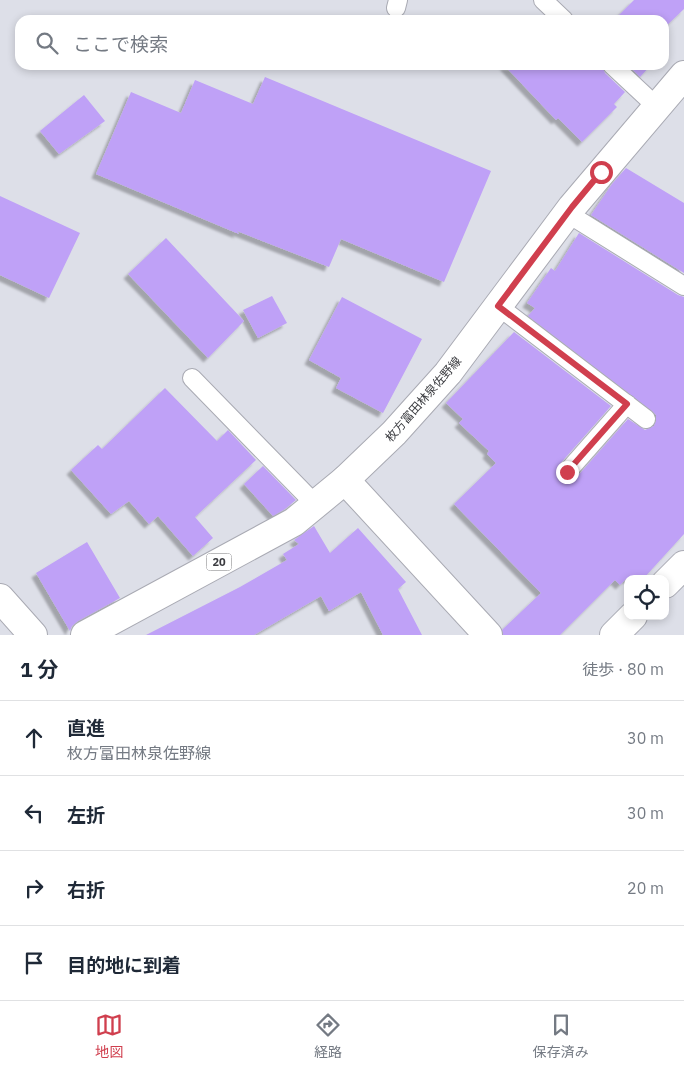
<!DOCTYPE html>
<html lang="ja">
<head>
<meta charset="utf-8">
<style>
	:root { --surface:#fff; --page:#f6f6f7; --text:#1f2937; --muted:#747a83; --line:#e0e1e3; --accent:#d03f4e }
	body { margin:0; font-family:"IBM Plex Sans","Noto Sans JP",sans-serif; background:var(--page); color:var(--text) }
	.controls { position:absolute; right:15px; bottom:15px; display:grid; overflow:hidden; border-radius:10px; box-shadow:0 2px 8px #0003 }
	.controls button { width:45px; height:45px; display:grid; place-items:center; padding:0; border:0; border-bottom:1px solid var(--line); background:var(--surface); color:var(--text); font:25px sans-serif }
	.stop { position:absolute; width:15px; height:15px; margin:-11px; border:4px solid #d03f4e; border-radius:50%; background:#fff }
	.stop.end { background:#d03f4e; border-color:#fff; box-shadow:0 1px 5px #0008 }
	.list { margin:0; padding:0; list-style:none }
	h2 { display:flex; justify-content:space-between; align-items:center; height:65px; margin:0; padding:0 20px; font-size:21px }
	h2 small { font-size:16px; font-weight:400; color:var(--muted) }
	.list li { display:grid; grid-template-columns:32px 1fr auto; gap:15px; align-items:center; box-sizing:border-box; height:75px; padding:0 20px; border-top:1px solid var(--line) }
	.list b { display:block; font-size:19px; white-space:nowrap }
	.list p { margin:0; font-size:16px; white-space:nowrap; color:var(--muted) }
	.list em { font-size:16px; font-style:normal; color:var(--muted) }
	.icon { flex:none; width:28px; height:28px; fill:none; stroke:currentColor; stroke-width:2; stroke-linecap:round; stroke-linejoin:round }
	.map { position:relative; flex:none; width:684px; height:635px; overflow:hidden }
	.search { position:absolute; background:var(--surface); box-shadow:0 2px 8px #0003; left:15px; right:15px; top:15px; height:55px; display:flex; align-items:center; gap:12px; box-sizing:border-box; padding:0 18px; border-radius:15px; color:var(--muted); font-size:19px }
	.sheet { height:365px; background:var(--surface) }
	nav { display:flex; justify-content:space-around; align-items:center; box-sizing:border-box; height:70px; border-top:1px solid var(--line); background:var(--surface); font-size:14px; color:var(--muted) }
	nav a { display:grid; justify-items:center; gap:2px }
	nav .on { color:var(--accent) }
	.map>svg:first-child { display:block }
</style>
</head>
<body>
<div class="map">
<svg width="684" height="635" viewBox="0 0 684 635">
	<defs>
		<filter id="shadow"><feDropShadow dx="-4.5" dy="4.5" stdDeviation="1" flood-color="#0004"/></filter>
	</defs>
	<rect width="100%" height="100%" fill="#dddfe8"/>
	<g fill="#bfa1f7" filter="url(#shadow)">
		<polygon points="634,0 684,0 684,9 664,28 664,20 614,20"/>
		<polygon points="504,65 602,65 605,73 625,92 614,104 617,107 582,142 558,118 556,120"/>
		<polygon points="628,65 651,65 640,77"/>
		<polygon points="265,77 491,171 444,282 341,239 329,267 237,231 239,234 96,174 131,92 181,113 195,80 253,104"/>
		<polygon points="84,95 105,121 59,154 40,131"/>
		<polygon points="626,168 684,203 684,273 591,215 612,184"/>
		<polygon points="0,196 80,233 49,298 0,275"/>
		<polygon points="579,233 678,295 684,297 684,534 643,579 626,579 620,585 615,580 560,635 503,635 502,630 541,593 454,504 496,463 487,454 489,451 459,423 463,419 446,403 514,332 611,406 559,465 557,475 560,480 570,482 575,479 628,419 645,430 654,426 656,421 656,415 652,411 528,316 535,308 527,303 551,268 555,271"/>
		<polygon points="166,238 244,321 208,358 128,274"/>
		<polygon points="272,296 287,323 258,338 243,310"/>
		<polygon points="342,297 422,339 383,413 336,388 341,378 309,360"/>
		<polygon points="165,388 217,441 228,430 256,460 195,517 213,538 193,556 158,516 149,524 129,501 111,514 71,470 98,445 102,449"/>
		<polygon points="263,466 296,500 285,509 273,516 244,484"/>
		<polygon points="314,526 330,553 358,528 406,582 398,589 422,635 383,635 361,592 329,611 321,596 254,635 146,635 240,587 287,560 283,554 299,544 294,540"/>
		<polygon points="87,542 120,598 78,621 72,626 70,631 36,573"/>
	</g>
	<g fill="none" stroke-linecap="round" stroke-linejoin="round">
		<g stroke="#a9aab3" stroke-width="20">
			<g id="service">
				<polyline points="543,0 564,20"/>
				<polyline points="396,8 398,0"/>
				<polyline points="612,65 657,107"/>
				<polyline points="567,213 684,286"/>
				<polyline points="498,306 646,419"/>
				<polyline points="192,378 315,504"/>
				<polyline points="567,472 627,404"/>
			</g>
		</g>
		<g stroke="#a9aab3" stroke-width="30">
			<g id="minor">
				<polyline points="345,480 488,635"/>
				<polyline points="665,584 684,565"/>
				<polyline points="614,635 633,616"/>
			</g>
		</g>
		<g stroke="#a9aab3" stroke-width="30">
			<polyline id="tertiary" points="0,598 33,635"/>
		</g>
		<g stroke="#a9aab3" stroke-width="30">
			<polyline id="primary" points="85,635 294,522 345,480 394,433 448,373 572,207 684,75"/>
		</g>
		<use href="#service" stroke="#fff" stroke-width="18"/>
		<use href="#minor" stroke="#fff" stroke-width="28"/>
		<use href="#tertiary" stroke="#fff" stroke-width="28"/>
		<use href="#primary" stroke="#fff" stroke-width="28"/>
	</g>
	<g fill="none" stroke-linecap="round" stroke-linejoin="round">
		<polyline stroke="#d03f4e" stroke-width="6" points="567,472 627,404 498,306 572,207 601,172"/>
	</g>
	<g text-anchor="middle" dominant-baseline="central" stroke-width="4" stroke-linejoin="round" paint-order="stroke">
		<rect fill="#fff" stroke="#767679" stroke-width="1" x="206.5" y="553.5" width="25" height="17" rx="4"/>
		<g font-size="11" font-weight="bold" fill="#3b3c40">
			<text x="219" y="562">20</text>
		</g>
		<g font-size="12" fill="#3b3c40" stroke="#fff">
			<text transform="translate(423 399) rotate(-49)">枚方富田林泉佐野線</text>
		</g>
	</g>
</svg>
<div class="controls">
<button><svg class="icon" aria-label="locate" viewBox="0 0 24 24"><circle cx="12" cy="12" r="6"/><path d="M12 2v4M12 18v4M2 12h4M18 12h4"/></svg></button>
</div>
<div class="stop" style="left:601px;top:172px"></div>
<div class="stop end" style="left:567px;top:472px"></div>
<div class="search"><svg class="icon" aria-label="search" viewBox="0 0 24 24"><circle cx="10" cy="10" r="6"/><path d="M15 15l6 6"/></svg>ここで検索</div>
</div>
<section class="sheet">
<h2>1 分<small>徒歩 · 80 m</small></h2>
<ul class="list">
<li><svg class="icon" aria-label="ahead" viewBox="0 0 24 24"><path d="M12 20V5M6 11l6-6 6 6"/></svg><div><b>直進</b><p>枚方富田林泉佐野線</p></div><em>30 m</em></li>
<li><svg class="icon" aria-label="left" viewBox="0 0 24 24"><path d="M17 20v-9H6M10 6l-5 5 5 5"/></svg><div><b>左折</b></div><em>30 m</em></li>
<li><svg class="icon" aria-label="right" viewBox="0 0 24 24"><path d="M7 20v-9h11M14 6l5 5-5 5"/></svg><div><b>右折</b></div><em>20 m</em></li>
<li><svg class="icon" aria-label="arrive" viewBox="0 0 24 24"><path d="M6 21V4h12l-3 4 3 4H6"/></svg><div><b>目的地に到着</b></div></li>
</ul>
</section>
<nav>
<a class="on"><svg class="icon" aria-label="map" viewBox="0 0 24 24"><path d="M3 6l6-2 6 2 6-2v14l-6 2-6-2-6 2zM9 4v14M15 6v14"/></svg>地図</a>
<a><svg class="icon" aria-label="directions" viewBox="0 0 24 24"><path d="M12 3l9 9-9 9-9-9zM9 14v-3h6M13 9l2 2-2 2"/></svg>経路</a>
<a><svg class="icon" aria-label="saved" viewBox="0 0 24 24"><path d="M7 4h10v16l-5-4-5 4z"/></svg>保存済み</a>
</nav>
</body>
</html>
